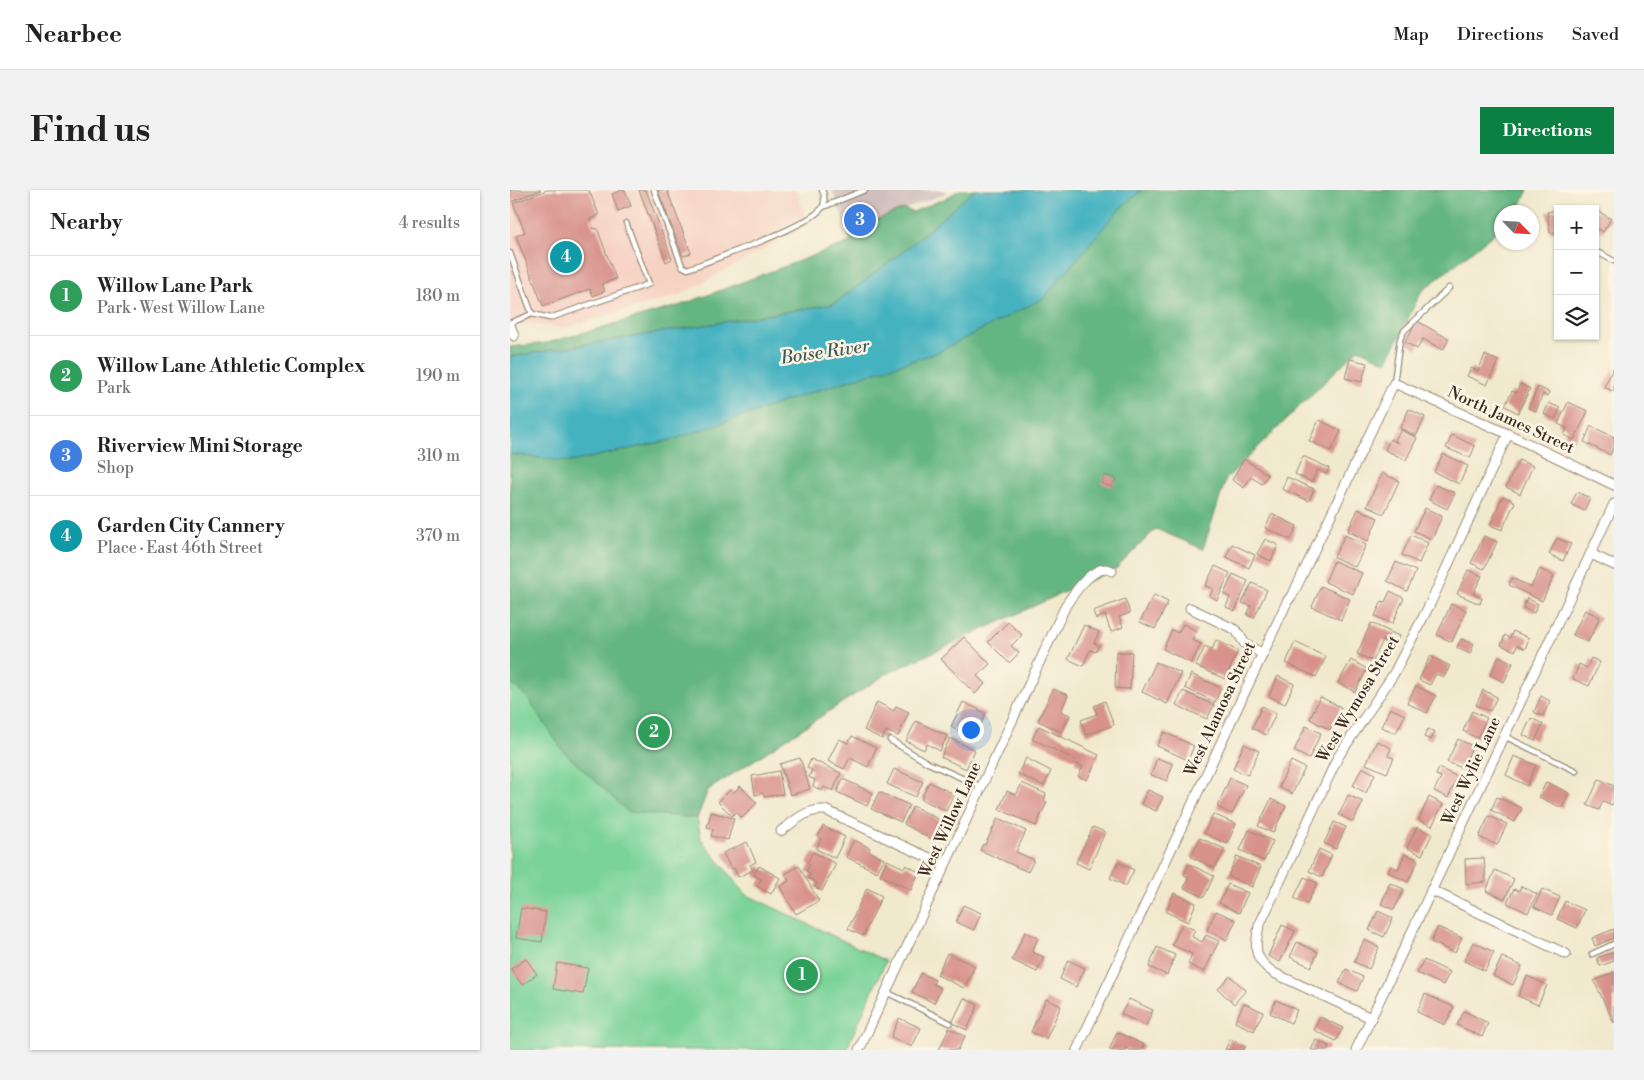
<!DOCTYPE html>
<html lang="en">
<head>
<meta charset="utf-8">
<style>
	:root { --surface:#fff; --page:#f2f2f2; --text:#222; --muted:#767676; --line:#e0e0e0; --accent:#0b8043 }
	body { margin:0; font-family:"Libre Bodoni",serif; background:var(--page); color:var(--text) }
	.controls { position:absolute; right:15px; top:15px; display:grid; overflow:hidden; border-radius:0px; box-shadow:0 1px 4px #0004 }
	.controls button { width:45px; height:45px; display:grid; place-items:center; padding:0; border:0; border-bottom:1px solid var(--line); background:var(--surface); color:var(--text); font:25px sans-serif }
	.compass { position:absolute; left:984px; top:15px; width:45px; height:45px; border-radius:50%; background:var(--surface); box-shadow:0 1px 4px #0004; rotate:115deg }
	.you { position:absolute; left:460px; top:539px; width:18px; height:18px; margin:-12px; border:4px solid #fff; border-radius:50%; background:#1a73e8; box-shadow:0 0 0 8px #1a73e833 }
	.badge { display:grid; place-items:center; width:32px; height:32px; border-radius:50%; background:var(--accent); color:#fff; font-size:16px; font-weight:700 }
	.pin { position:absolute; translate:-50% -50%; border:2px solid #fff; box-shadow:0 1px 5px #0006 }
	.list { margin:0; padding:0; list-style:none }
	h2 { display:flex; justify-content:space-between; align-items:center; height:65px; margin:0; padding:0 20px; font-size:21px }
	h2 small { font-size:16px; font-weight:400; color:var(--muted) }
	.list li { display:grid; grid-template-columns:32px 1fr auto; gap:15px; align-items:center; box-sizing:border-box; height:80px; padding:0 20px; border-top:1px solid var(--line) }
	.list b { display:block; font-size:19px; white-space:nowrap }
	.list p { margin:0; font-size:16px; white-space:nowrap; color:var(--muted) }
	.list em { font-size:16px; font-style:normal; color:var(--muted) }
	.icon { flex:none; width:28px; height:28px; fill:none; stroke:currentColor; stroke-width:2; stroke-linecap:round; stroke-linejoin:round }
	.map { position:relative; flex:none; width:1104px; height:860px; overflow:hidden; border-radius:0px }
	header { display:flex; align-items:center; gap:30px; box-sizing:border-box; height:70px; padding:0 25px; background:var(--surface); border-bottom:1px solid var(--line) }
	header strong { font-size:24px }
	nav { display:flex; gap:28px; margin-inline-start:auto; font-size:18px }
	.intro { display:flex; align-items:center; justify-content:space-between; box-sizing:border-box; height:120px; padding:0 30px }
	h1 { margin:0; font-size:35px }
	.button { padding:12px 22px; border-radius:0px; background:var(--accent); color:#fff; font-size:18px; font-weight:700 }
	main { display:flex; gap:30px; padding:0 30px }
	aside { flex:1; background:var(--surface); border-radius:0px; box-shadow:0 1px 4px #0004 }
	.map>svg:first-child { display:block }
</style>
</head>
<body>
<header>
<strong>Nearbee</strong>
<nav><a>Map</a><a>Directions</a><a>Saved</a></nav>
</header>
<div class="intro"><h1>Find us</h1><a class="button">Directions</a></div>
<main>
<aside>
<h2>Nearby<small>4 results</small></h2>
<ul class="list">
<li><span class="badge" style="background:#2e9e5b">1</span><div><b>Willow Lane Park</b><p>Park · West Willow Lane</p></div><em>180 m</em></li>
<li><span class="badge" style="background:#2e9e5b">2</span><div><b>Willow Lane Athletic Complex</b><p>Park</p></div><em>190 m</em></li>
<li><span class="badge" style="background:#3f7fe0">3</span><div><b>Riverview Mini Storage</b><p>Shop</p></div><em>310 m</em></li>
<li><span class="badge" style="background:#0f9aa8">4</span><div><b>Garden City Cannery</b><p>Place · East 46th Street</p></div><em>370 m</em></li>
</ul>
</aside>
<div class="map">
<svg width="1104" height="860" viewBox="0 0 1104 860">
	<rect width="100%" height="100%" fill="#fcf5e5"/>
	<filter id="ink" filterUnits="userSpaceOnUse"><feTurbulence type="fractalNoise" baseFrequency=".02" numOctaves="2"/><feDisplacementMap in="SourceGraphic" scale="10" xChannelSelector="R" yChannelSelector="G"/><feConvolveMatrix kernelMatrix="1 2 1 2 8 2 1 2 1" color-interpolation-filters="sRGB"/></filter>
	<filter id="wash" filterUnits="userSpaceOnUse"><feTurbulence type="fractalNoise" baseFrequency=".0096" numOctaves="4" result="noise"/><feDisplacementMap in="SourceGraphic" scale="20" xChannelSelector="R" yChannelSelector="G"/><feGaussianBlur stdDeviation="1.12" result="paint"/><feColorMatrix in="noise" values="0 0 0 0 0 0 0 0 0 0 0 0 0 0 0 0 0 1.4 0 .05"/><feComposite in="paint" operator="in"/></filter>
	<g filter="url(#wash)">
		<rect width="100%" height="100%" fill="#f1e9cd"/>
		<polygon fill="#f6d2c3" points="0,0 286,0 299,35 170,105 54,138 16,134 0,138"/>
		<polygon fill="#d1bfbd" points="322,0 437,0 432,5 338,41"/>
		<polygon fill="#7ad399" stroke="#5a7e5c" points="0,280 557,397 376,484 198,600 187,628 191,649 235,704 376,771 336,860 0,860"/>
		<g fill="#63b581" stroke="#4f7050">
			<polygon points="449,0 465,0 395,60 324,114 0,167 0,157 37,153 171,115 337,53 341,51 338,41 394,19 403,22 438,7"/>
			<polygon points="632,0 1018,0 1007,22 992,22 991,38 911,102 877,172 848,159 716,289 693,359 646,339 607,378 376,484 198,600 187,628 118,622 53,561 17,507 0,493 0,264 60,272 165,249 305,201 426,163"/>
		</g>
		<polygon fill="#44b2c0" stroke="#406e6f" points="465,0 632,0 611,17 534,108 426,163 305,201 165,249 60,272 0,264 0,167 324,114 395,60"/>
		<g id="blocks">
			<g fill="#d8928c">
				<polygon points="0,0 31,0 0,12"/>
				<polygon points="37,0 79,0 89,25 80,29 84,39 87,38 106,89 92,94 95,101 83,106 80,99 33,116 6,46 15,42 3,13"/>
				<polygon points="112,0 115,0 121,16 108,21 102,4"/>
				<polygon points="129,0 136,0 162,69 156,72"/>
				<polygon points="148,0 157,0 181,63 173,66"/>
				<polygon points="1048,20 1048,42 1040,43 1037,22"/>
				<polygon points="1088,21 1101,29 1093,42 1085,37 1085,25"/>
				<polygon points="907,131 939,149 933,160 913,149 907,159 895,152"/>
				<polygon points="975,165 988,171 977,195 957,186 961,178 968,181"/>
				<polygon points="840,169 857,173 852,192 835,188"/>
				<polygon points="1104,177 1104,202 1094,197"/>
				<polygon points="1010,194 1020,199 1008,223 995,216 1002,201 1006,203"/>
				<polygon points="1028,197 1039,202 1037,206 1033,204 1026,221 1018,218"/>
				<polygon points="1058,212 1078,221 1064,250 1054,245 1057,238 1048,234"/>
				<polygon points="1039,213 1050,218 1045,229 1034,224"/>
				<polygon points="899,219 915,227 906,246 890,238"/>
				<polygon points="809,230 831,241 821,261 799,251"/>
				<polygon points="1081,236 1104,247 1104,256 1100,265 1074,252"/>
				<polygon points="891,240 907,248 896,270 875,260 880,249 888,253 885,250"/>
				<polygon points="942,245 965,256 960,268 936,258"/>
				<polygon points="933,264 958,276 949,294 924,282"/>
				<polygon points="793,266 819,278 816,284 807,280 802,292 785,284"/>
				<polygon points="734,269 758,285 752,294 741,287 734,298 722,290"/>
				<polygon points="1009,270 1023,276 1010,304 996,297"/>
				<polygon points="872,283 889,291 874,324 857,316"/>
				<polygon points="595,285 606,289 602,297 591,293"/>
				<polygon points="777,287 804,299 799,311 772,299"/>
				<polygon points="926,295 945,303 937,319 919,310"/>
				<polygon points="1067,302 1080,308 1074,321 1061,314"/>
				<polygon points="993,306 1005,312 992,340 980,335"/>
				<polygon points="915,318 932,326 922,349 904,341"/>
				<polygon points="848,319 868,328 858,351 838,341"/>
				<polygon points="762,324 787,336 781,350 755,338"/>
				<polygon points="835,345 856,355 845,377 824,367"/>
				<polygon points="901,345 918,353 909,373 892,365"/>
				<polygon points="974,346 987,352 974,379 961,373"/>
				<polygon points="1047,348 1061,354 1053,371 1039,364"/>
				<polygon points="755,349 768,355 761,371 747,364"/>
				<polygon points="722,354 745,365 739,378 716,367"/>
				<polygon points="824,371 852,383 843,404 815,392"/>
				<polygon points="886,372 906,381 897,401 877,391"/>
				<polygon points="705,376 720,383 707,410 700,406 703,399 695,396"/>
				<polygon points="1030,379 1044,386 1032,411 999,395 1002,388 1021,397"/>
				<polygon points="958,380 972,386 963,404 972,408 970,414 947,404"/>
				<polygon points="723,384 738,391 725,421 716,417 720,407 714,404"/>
				<polygon points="742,393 757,400 744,428 737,425 741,416 732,413"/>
				<polygon points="811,396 840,409 831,430 802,417"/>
				<polygon points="880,401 894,408 882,434 865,426 872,411 875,412"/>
				<polygon points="644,405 658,412 645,439 630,432"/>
				<polygon points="1017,408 1028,414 1024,423 1013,418"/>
				<polygon points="615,409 620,423 609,427 613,437 601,442 595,425 586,429 583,421"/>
				<polygon points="941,414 956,420 942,452 927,445"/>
				<polygon points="1075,420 1090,427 1078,452 1063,445"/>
				<polygon points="498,432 512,445 501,456 509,463 499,473 478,452"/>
				<polygon points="861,433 889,446 885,456 873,450 863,471 847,464"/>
				<polygon points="673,434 687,441 682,450 691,454 681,473 653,459 662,440 668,443"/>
				<polygon points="574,435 589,442 584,453 589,455 586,462 580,460 573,476 558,469"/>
				<polygon points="1003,441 1019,448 1015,459 1007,455 1005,461 991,455 995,445 1000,448"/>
				<polygon points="454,447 480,474 467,486 475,494 465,504 431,469"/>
				<polygon points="951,449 964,454 960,464 947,458"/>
				<polygon points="706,450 728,461 715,489 686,476 695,456 702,460"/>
				<polygon points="785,452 816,467 806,487 776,473"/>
				<polygon points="606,462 622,462 620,499 605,498"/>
				<polygon points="920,466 940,476 934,487 926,484 920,495 909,490"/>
				<polygon points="989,466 1003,473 994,492 980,485"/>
				<polygon points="1081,468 1090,472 1079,496 1063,489 1069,474 1077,478"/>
				<polygon points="841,470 857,479 845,502 828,493"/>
				<polygon points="646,472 671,483 657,514 632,502"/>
				<polygon points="681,484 711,498 705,512 675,498"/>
				<polygon points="768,486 784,494 775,514 759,506"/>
				<polygon points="906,496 926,506 917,523 897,513"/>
				<polygon points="543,499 558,505 551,521 560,525 552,542 528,531"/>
				<polygon points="973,500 987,507 980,521 966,515"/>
				<polygon points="673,501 704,515 697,529 666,515"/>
				<polygon points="1031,506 1040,511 1033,526 1024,522"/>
				<polygon points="810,507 831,517 820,540 800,529"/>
				<polygon points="595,511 604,535 576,545 571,530 587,524 584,516"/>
				<polygon points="367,512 384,521 386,516 399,522 388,546 376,541 372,549 354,540"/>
				<polygon points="453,512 476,523 471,534 463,530 456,545 441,537"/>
				<polygon points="752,516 766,523 756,545 742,538"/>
				<polygon points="880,518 895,525 886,543 871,537"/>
				<polygon points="962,521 977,528 967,548 953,541"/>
				<polygon points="1021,528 1033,534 1025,551 1013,545"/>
				<polygon points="406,531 437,546 430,561 417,554 414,560 396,551"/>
				<polygon points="529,536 589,565 577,590 568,586 573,577 565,573 566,570 522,549"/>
				<polygon points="796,536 811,543 799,569 784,561"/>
				<polygon points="918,539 925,542 921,550 914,547"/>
				<polygon points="654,542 684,556 678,570 647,556"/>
				<polygon points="342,546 366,558 358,577 340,568 334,579 318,571 329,549 338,553"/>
				<polygon points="440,548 465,560 456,579 431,567"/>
				<polygon points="948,549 963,556 952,578 937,572"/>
				<polygon points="867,551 881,558 878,566 884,568 877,583 856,574"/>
				<polygon points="734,554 749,561 738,585 723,579"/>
				<polygon points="1004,566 1026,575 1017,596 996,585"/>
				<polygon points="290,568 300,599 280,605 270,574"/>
				<polygon points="516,568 541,581 534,596 508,584"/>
				<polygon points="647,568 663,574 657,591 641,585"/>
				<polygon points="301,569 331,583 323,601 314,597 312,601 303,596 305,590 299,587 302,580 297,578"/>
				<polygon points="781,571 795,578 782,604 769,597"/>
				<polygon points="852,577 865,584 856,603 843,596"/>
				<polygon points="929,578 948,587 938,608 924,601 931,587 926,585"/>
				<polygon points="384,579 413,592 406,607 377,594"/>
				<polygon points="269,581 273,604 254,607 253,603 245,605 242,586"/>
				<polygon points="720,588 736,595 722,624 707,617"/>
				<polygon points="333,589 363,603 357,616 327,602"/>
				<polygon points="1089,589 1104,596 1104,612 1102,615 1093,611 1089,620 1077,615"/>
				<polygon points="419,592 444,604 436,621 411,609"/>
				<polygon points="1036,592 1059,603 1052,618 1029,607"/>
				<polygon points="512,593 536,604 534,611 537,612 526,636 489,619 497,601 506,605"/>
				<polygon points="230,596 247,613 232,628 226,622 222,626 208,612 220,600 223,603"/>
				<polygon points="638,600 653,607 646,621 631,614"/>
				<polygon points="369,602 399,615 391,632 361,619"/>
				<polygon points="838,605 853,612 843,632 829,625"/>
				<polygon points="919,607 933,614 922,636 909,630"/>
				<polygon points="987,607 1012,618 1005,632 981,620"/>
				<polygon points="761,609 776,616 763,643 748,636"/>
				<polygon points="403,616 432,631 423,650 394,634"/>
				<polygon points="201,622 224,628 218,650 201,646 203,639 197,637"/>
				<polygon points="703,624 726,634 717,654 694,643"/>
				<polygon points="979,626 997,634 987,655 969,647"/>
				<polygon points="488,628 516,641 506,662 524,670 518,682 470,660 473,654 475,655"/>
				<polygon points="824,632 836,637 826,659 814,653"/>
				<polygon points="313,636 335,647 325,668 306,659 311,649 308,647"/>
				<polygon points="583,637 595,642 579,679 566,673"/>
				<polygon points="907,637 922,644 912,665 897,658"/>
				<polygon points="739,640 763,651 754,671 730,660"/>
				<polygon points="690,648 715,659 705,678 681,667"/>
				<polygon points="344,650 360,658 359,661 374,669 367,682 336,667"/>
				<polygon points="237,652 246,672 240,675 243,680 228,687 224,678 221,679 213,663"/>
				<polygon points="809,659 822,665 812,687 799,681"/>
				<polygon points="303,662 326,674 312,701 305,697 307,693 298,688 301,684 296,681 300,675 297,673"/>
				<polygon points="895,664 908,670 898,692 878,682 881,676 888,679"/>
				<polygon points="727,666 751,677 742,697 718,686"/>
				<polygon points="974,668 976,692 956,694 955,669"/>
				<polygon points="377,670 394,678 396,675 409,682 401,700 370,685"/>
				<polygon points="608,672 624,680 616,696 600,688"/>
				<polygon points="679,674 704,686 694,707 674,698 679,687 674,685"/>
				<polygon points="249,676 270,688 261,704 247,696 251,689 244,685"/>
				<polygon points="289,676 309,711 286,724 270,697 279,691 275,684"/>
				<polygon points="985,680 1004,689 995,709 976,701"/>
				<polygon points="794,687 807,693 797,714 784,708"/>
				<polygon points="880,693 894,699 884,720 871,714"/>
				<polygon points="718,694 738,703 729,723 709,713"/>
				<polygon points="1011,696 1027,704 1018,723 997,713 1004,699 1009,701"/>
				<polygon points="357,698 372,706 353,746 338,739"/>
				<polygon points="1032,699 1050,707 1042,725 1024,717"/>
				<polygon points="664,703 686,713 678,732 656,722"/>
				<polygon points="1055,711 1075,720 1067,738 1047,729"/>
				<polygon points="453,715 471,723 464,740 446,732"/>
				<polygon points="11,718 36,722 32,752 6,748"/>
				<polygon points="706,721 726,730 717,750 697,740"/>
				<polygon points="868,721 883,728 874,747 859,740"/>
				<polygon points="672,734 685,740 682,747 692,752 696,745 709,751 694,782 678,774 682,764 662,755"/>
				<polygon points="772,735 785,741 770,772 758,766"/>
				<polygon points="928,737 952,748 945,763 921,752"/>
				<polygon points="1104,739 1104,748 1085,756 1082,748"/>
				<polygon points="515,742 528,748 522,762 534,767 527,782 502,770"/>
				<polygon points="854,750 869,757 859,779 844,772"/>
				<polygon points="787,752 808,762 801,777 780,767"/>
				<polygon points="963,752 984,762 975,781 954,771"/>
				<polygon points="647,757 665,765 657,785 639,777"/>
				<polygon points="1104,762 1104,771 1090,776 1087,768"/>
				<polygon points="437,763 465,776 454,798 427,785"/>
				<polygon points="992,767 1012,776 1003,795 983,786"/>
				<polygon points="16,769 27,784 12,795 1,779"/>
				<polygon points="558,770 575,778 566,797 550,789"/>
				<polygon points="914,770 940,782 933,795 907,783"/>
				<polygon points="47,773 78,778 73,804 43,799"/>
				<polygon points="836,779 853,787 847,801 829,793"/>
				<polygon points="1104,782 1104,833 1084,791"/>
				<polygon points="411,783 425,790 423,794 431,798 424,813 402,802"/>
				<polygon points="720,786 736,800 724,814 708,799"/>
				<polygon points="1017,786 1037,795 1028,815 1008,806"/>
				<polygon points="915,804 944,817 935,835 907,822"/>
				<polygon points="454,808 468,815 457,840 442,833"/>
				<polygon points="536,809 551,816 536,849 521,842"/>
				<polygon points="619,809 643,820 636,836 611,824"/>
				<polygon points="766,810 787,820 781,833 760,823"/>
				<polygon points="734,813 753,822 744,841 725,832"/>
				<polygon points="954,821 978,833 972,847 947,835"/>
				<polygon points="810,827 833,838 826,851 804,840"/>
				<polygon points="389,828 411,838 402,857 381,847"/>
				<polygon points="439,838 455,846 448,860 429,860"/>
				<polygon points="607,842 634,855 631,860 620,860 616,858 615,860 599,860"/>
				<polygon points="720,849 735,856 734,860 715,860"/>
				<polygon points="806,850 819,856 818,860 801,860"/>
			</g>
		</g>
	</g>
	<g filter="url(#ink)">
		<use href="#blocks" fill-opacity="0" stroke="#968a76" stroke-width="1"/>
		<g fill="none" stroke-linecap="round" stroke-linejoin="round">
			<g stroke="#968a76" stroke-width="7">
				<g id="service">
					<path d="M 144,0 L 172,76 L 178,79 C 204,69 298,37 312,18 C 315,14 315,5 312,0"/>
					<polyline points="313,17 355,0"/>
					<polyline points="1085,61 1104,71"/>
					<polyline points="0,63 22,124 0,133"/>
					<polyline points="22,124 40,128 139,94 116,33"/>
					<polyline points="884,193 890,149 894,141 939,98"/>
					<polyline points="994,546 1066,581"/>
					<polyline points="380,550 418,573 472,597"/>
					<polyline points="1082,764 1104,754"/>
					<polyline points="376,802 440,833"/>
				</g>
			</g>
			<g stroke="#968a76" stroke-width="11">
				<g id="minor">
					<polyline points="0,135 4,146"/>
					<polyline points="1081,364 1104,375"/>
					<polyline points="680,418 726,440 735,454 753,464"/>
					<path d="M 271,641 C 286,630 296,619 315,620 L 435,675"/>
					<polyline points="921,700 1056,764"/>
					<path d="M 861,828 L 764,783 C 744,769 744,759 749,736 L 828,567 L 883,485 L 920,414 L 998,244"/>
					<path d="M 349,860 L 556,415 C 564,403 585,371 602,381"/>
					<polyline points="567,860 777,412 784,402 884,193 998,244 1104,295"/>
					<polyline points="846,860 1104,314"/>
				</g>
			</g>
			<use href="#service" stroke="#fff" stroke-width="4.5"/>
			<use href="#minor" stroke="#fff" stroke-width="9"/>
		</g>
	</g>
	<g text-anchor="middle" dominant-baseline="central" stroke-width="5" stroke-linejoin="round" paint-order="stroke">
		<g font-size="16" fill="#3b2a1e" stroke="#fcf5e5">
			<text transform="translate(1001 230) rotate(25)">North James Street</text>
			<text transform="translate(848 509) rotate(-59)">West Wymosa Street</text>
			<text transform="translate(710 519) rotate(-65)">West Alamosa Street</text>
			<text transform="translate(961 581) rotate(-65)">West Wylie Lane</text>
			<text transform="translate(440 630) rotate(-65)">West Willow Lane</text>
		</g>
		<g font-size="18" font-style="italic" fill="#3e5a57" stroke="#fcf5e5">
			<text transform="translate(315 162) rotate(-8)">Boise River</text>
		</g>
	</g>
</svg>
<div class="controls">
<button>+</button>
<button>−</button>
<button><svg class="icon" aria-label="layers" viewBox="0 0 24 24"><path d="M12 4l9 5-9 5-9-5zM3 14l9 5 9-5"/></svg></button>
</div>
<svg class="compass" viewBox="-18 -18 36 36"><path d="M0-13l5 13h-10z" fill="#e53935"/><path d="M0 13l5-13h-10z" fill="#767676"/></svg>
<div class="you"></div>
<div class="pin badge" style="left:292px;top:785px;background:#2e9e5b">1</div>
<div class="pin badge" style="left:144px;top:542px;background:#2e9e5b">2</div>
<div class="pin badge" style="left:350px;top:30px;background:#3f7fe0">3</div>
<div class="pin badge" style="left:56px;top:67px;background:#0f9aa8">4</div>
</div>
</main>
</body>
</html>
